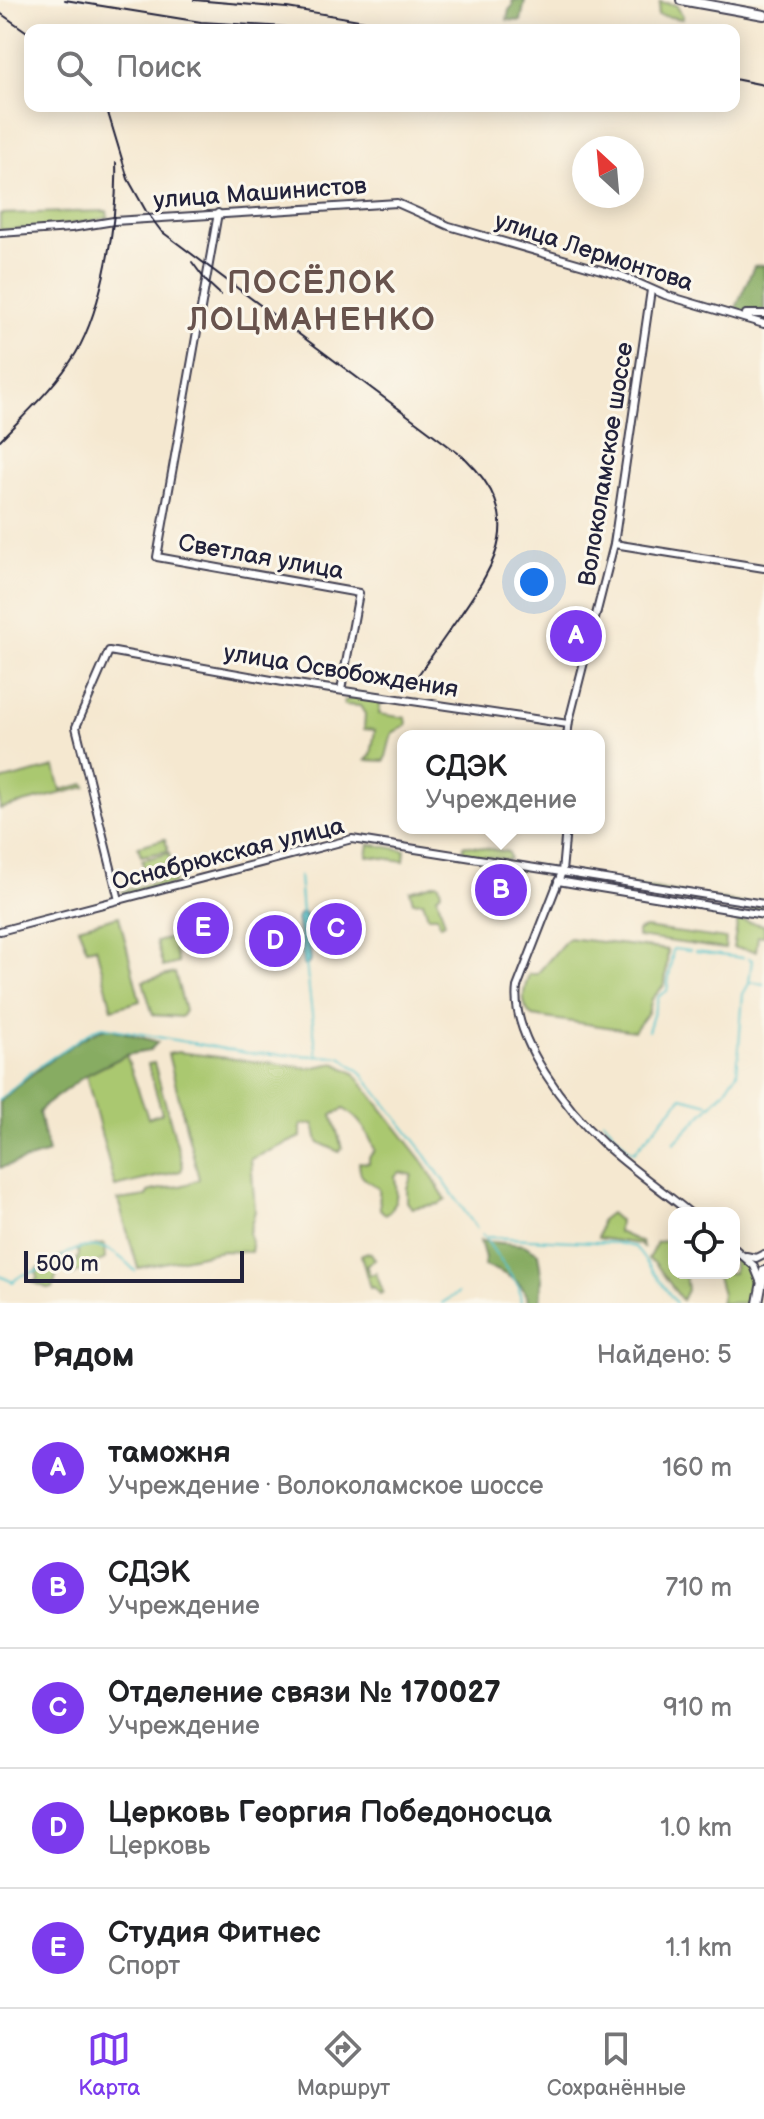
<!DOCTYPE html>
<html lang="ru">
<head>
<meta charset="utf-8">
<style>
	:root { --surface:#fff; --page:#f2f2f2; --text:#202124; --muted:#757577; --line:#e0e0e0; --accent:#7c3aed }
	body { margin:0; font-family:"Balsamiq Sans",sans-serif; background:var(--page); color:var(--text) }
	.controls { position:absolute; right:24px; bottom:24px; display:grid; overflow:hidden; border-radius:16px; box-shadow:0 4px 20px #0003 }
	.controls button { width:72px; height:72px; display:grid; place-items:center; padding:0; border:0; border-bottom:2px solid var(--line); background:var(--surface); color:var(--text); font:40px sans-serif }
	.compass { position:absolute; left:572px; top:136px; width:72px; height:72px; border-radius:50%; background:var(--surface); box-shadow:0 4px 20px #0003; rotate:334deg }
	.scale { position:absolute; left:24px; bottom:20px; width:220px; box-sizing:border-box; padding-left:8px; border:4px solid #22223b; border-top:0; font-size:22px; line-height:28px; white-space:nowrap; color:#22223b; -webkit-text-stroke:6px #fbf7ec; paint-order:stroke }
	.you { position:absolute; left:534px; top:582px; width:28px; height:28px; margin:-20px; border:6px solid #fff; border-radius:50%; background:#1a73e8; box-shadow:0 0 0 12px #1a73e833 }
	.badge { display:grid; place-items:center; width:52px; height:52px; border-radius:50%; background:var(--accent); color:#fff; font-size:26px; font-weight:700 }
	.pin { position:absolute; translate:-50% -50%; border:4px solid #fff; box-shadow:0 2px 8px #0006 }
	.popup { position:absolute; left:397px; top:730px; width:208px; height:104px; box-sizing:border-box; display:grid; place-content:center; border-radius:16px; background:var(--surface); filter:drop-shadow(0 2px 6px #0005); font-size:26px; white-space:nowrap; color:var(--muted) }
	.popup b { font-size:30px; color:var(--text) }
	.popup::after { content:''; position:absolute; left:50%; top:100%; margin-left:-16px; border:16px solid transparent; border-top-color:var(--surface) }
	.list { margin:0; padding:0; list-style:none }
	h2 { display:flex; justify-content:space-between; align-items:center; height:104px; margin:0; padding:0 32px; font-size:34px }
	h2 small { font-size:26px; font-weight:400; color:var(--muted) }
	.list li { display:grid; grid-template-columns:52px 1fr auto; gap:24px; align-items:center; box-sizing:border-box; height:120px; padding:0 32px; border-top:2px solid var(--line) }
	.list b { display:block; font-size:30px; white-space:nowrap }
	.list p { margin:0; font-size:26px; white-space:nowrap; color:var(--muted) }
	.list em { font-size:26px; font-style:normal; color:var(--muted) }
	.icon { flex:none; width:44px; height:44px; fill:none; stroke:currentColor; stroke-width:2; stroke-linecap:round; stroke-linejoin:round }
	.map { position:relative; flex:none; width:764px; height:1303px; overflow:hidden }
	.search { position:absolute; background:var(--surface); box-shadow:0 4px 20px #0003; left:24px; right:24px; top:24px; height:88px; display:flex; align-items:center; gap:20px; box-sizing:border-box; padding:0 28px; border-radius:16px; color:var(--muted); font-size:30px }
	.sheet { height:704px; background:var(--surface) }
	nav { display:flex; justify-content:space-around; align-items:center; box-sizing:border-box; height:112px; border-top:2px solid var(--line); background:var(--surface); font-size:22px; color:var(--muted) }
	nav a { display:grid; justify-items:center; gap:4px }
	nav .on { color:var(--accent) }
	.map>svg:first-child { display:block }
</style>
</head>
<body>
<div class="map">
<svg width="764" height="1303" viewBox="0 0 764 1303">
	<rect width="100%" height="100%" fill="#fbf7ec"/>
	<filter id="ink" filterUnits="userSpaceOnUse"><feTurbulence type="fractalNoise" baseFrequency=".0125" numOctaves="2"/><feDisplacementMap in="SourceGraphic" scale="16" xChannelSelector="R" yChannelSelector="G"/><feConvolveMatrix kernelMatrix="1 2 1 2 8 2 1 2 1" color-interpolation-filters="sRGB"/></filter>
	<filter id="wash" filterUnits="userSpaceOnUse"><feTurbulence type="fractalNoise" baseFrequency=".006" numOctaves="4" result="noise"/><feDisplacementMap in="SourceGraphic" scale="32" xChannelSelector="R" yChannelSelector="G"/><feGaussianBlur stdDeviation="1.8" result="paint"/><feColorMatrix in="noise" values="0 0 0 0 0 0 0 0 0 0 0 0 0 0 0 0 0 1.4 0 .05"/><feComposite in="paint" operator="in"/></filter>
	<g filter="url(#wash)">
		<rect width="100%" height="100%" fill="#f5e8d0"/>
		<g fill="#aac870" stroke="#667556" stroke-width="2">
			<polygon points="660,2 676,5 683,16 682,19 658,15"/>
			<polygon points="107,211 108,218 54,227 0,230 0,214"/>
			<polygon points="352,698 381,700 379,714 406,718 407,725 392,733 385,761 366,760 371,755 375,730 364,729 365,714 360,706 344,705 344,701"/>
			<polygon points="55,767 61,790 85,784 86,787 0,809 0,781"/>
			<polygon points="165,839 168,851 141,856 138,846"/>
			<polygon points="369,844 405,850 404,861 367,856"/>
			<polygon points="466,845 508,852 510,858 508,860 464,853 463,846"/>
			<polygon points="169,853 173,871 146,878 142,860"/>
			<polygon points="571,875 764,907 764,912 570,880"/>
			<polygon points="176,877 173,884 124,896 122,891"/>
			<polygon points="436,883 439,884 441,892 437,896 445,923 440,925 437,916 428,916 423,901 413,902 410,891"/>
			<polygon points="119,916 140,1001 112,1009 96,947 87,949 78,927"/>
			<polygon points="738,920 764,925 764,936 758,936 756,951 733,948"/>
			<polygon points="645,928 726,939 725,949 637,937 637,931"/>
			<polygon points="171,938 178,963 163,967 156,942"/>
			<path d="M 568,938 L 668,950 L 665,984 L 652,999 L 648,1013 L 634,1031 L 532,1016 C 519,1003 524,990 529,974 L 537,974 Z"/>
			<polygon points="175,973 185,1011 181,1017 153,1015 143,981"/>
			<path d="M 178,1052 L 309,1068 L 335,1063 L 354,1073 L 422,1160 L 446,1200 L 439,1204 L 412,1208 L 407,1202 L 407,1188 L 412,1175 L 400,1172 L 395,1176 C 397,1192 399,1204 386,1215 L 380,1209 L 379,1189 C 367,1177 360,1184 359,1162 L 369,1163 L 369,1157 L 375,1150 C 367,1131 361,1120 344,1109 L 332,1115 L 342,1148 L 339,1152 L 318,1142 L 314,1124 L 301,1125 L 301,1137 L 251,1159 L 255,1211 L 249,1233 L 252,1246 L 251,1252 L 222,1251 L 138,1268 L 118,1200 L 147,1196 L 148,1192 C 165,1187 184,1188 199,1179 L 168,1054 Z"/>
			<polygon points="126,1055 148,1118 162,1113 148,1064 154,1063 183,1166 181,1171 115,1187 86,1075"/>
			<polygon points="610,1213 619,1221 618,1232 641,1242 644,1249 639,1244 598,1238 601,1220"/>
			<polygon points="674,1235 674,1273 685,1273 687,1290 682,1300 655,1263 648,1259 657,1242 666,1241"/>
			<polygon points="104,1244 105,1259 73,1275 79,1254 77,1249"/>
			<polygon points="364,1253 371,1254 375,1259 366,1265 370,1275 376,1273 383,1292 380,1294 374,1287 370,1288 361,1255"/>
			<path d="M 734,1255 C 755,1271 758,1277 753,1303 L 720,1303 L 722,1294 L 716,1273 L 734,1273 Z"/>
			<polygon points="62,1256 53,1288 47,1288 33,1282 38,1278 36,1270"/>
		</g>
		<g fill="#87ac62" stroke="#54674e" stroke-width="2">
			<polygon points="512,0 525,0 521,21 507,20 509,10 513,6"/>
			<polygon points="764,265 764,311 735,310 754,266"/>
			<path d="M 108,1028 L 158,1042 L 149,1051 L 126,1055 L 86,1075 L 44,1106 L 39,1113 L 48,1153 L 0,1168 L 0,1102 C 16,1085 87,1029 108,1028 Z"/>
			<path d="M 480,1241 L 524,1245 L 538,1253 L 542,1279 L 540,1303 L 528,1303 C 527,1282 503,1272 484,1266 L 485,1258 Z"/>
		</g>
		<polygon fill="#56c3ca" stroke="#3c7282" stroke-width="2" points="302,912 308,918 311,961 306,966 303,965 297,917"/>
		<g fill="none" stroke-linecap="round" stroke-linejoin="round">
			<g stroke="#56c3ca" stroke-width="2">
				<polyline points="299,876 302,914"/>
				<polyline points="695,952 743,958"/>
				<polyline points="748,958 752,960 749,982 764,984"/>
				<polyline points="306,964 317,1057"/>
				<polyline points="648,1031 659,996 667,991 673,949 690,951"/>
				<polyline points="0,1100 32,1071 93,1030 103,1027 247,1053 341,1057 361,1072 420,1147 477,1229"/>
				<polyline points="603,1120 627,1148 634,1152 682,1097 709,1104"/>
				<polyline points="674,1143 725,1091 737,1073 743,994 750,982"/>
				<polyline points="482,1234 519,1287 521,1303"/>
				<polyline points="486,1237 616,1243 635,1247 676,1303"/>
				<path d="M 0,1276 L 13,1282 C 21,1273 31,1274 41,1269 C 51,1265 59,1258 68,1253 C 98,1239 114,1249 135,1271"/>
				<polyline points="442,1303 458,1293"/>
			</g>
		</g>
	</g>
	<g filter="url(#ink)">
		<g fill="none" stroke-linecap="round" stroke-linejoin="round">
			<g stroke="#424051" stroke-width="10">
				<g id="secondary">
					<polyline points="218,213 157,557 359,593 341,690"/>
					<polyline points="0,233 71,228 114,221 397,203 449,226 622,276 665,295 764,324"/>
					<polyline points="746,314 764,314"/>
					<polyline points="614,544 764,568"/>
					<polyline points="567,736 569,721 614,544 651,290"/>
					<path d="M 566,828 L 562,872 L 517,987 C 510,1038 569,1112 604,1144 C 631,1169 662,1190 690,1213"/>
					<polyline points="558,881 764,915"/>
					<polyline points="119,900 76,727 109,651 283,682 568,724"/>
					<polyline points="0,931 352,839 764,904"/>
					<polyline points="734,1248 754,1266 760,1281"/>
					<polyline points="746,1256 756,1258 764,1254"/>
				</g>
			</g>
			<g stroke="#424051" stroke-width="12">
				<g id="primary">
					<polyline points="681,0 764,15"/>
					<polyline points="758,1303 764,1271"/>
				</g>
			</g>
			<use href="#secondary" stroke="#fff" stroke-width="6"/>
			<use href="#primary" stroke="#fff" stroke-width="8"/>
			<g stroke="#22223b" stroke-width="2">
				<polyline points="65,0 201,22 337,30"/>
				<polyline points="194,0 287,8 419,30"/>
				<polyline points="0,13 30,34"/>
				<polyline points="734,79 764,85"/>
				<path d="M 106,106 L 128,179 L 146,211 L 161,231 L 466,459 C 525,517 498,561 459,617 C 442,641 426,664 409,688"/>
				<polyline points="124,106 130,108"/>
				<polyline points="192,262 206,281 221,295"/>
				<path d="M 0,440 C 26,413 56,386 76,353 C 103,307 118,216 116,163"/>
			</g>
		</g>
	</g>
	<g text-anchor="middle" dominant-baseline="central" stroke-width="6" stroke-linejoin="round" paint-order="stroke">
		<g font-size="24" fill="#22223b" stroke="#fbf7ec">
			<text transform="translate(260 193) rotate(-4)">улица Машинистов</text>
			<text transform="translate(594 252) rotate(18)">улица Лермонтова</text>
			<text transform="translate(606 464) rotate(-81)">Волоколамское шоссе</text>
			<text transform="translate(261 557) rotate(10)">Светлая улица</text>
			<text transform="translate(341 671) rotate(9)">улица Освобождения</text>
			<text transform="translate(228 854) rotate(-14)">Оснабрюкская улица</text>
		</g>
		<g font-size="32" font-weight="bold" letter-spacing="2" fill="#68534d" stroke="#fbf7ec">
			<text x="312" y="283">ПОСЁЛОК<tspan x="312" dy="37">ЛОЦМАНЕНКО</tspan></text>
		</g>
	</g>
</svg>
<div class="controls">
<button><svg class="icon" aria-label="locate" viewBox="0 0 24 24"><circle cx="12" cy="12" r="6"/><path d="M12 2v4M12 18v4M2 12h4M18 12h4"/></svg></button>
</div>
<svg class="compass" viewBox="-18 -18 36 36"><path d="M0-13l5 13h-10z" fill="#e53935"/><path d="M0 13l5-13h-10z" fill="#757577"/></svg>
<div class="scale">500 m</div>
<div class="you"></div>
<div class="pin badge" style="left:576px;top:636px">A</div>
<div class="pin badge" style="left:501px;top:890px">B</div>
<div class="popup"><b>СДЭК</b>Учреждение</div>
<div class="pin badge" style="left:336px;top:929px">C</div>
<div class="pin badge" style="left:275px;top:941px">D</div>
<div class="pin badge" style="left:203px;top:928px">E</div>
<div class="search"><svg class="icon" aria-label="search" viewBox="0 0 24 24"><circle cx="10" cy="10" r="6"/><path d="M15 15l6 6"/></svg>Поиск</div>
</div>
<section class="sheet">
<h2>Рядом<small>Найдено: 5</small></h2>
<ul class="list">
<li><span class="badge">A</span><div><b>таможня</b><p>Учреждение · Волоколамское шоссе</p></div><em>160 m</em></li>
<li><span class="badge">B</span><div><b>СДЭК</b><p>Учреждение</p></div><em>710 m</em></li>
<li><span class="badge">C</span><div><b>Отделение связи № 170027</b><p>Учреждение</p></div><em>910 m</em></li>
<li><span class="badge">D</span><div><b>Церковь Георгия Победоносца</b><p>Церковь</p></div><em>1.0 km</em></li>
<li><span class="badge">E</span><div><b>Студия Фитнес</b><p>Спорт</p></div><em>1.1 km</em></li>
</ul>
</section>
<nav>
<a class="on"><svg class="icon" aria-label="map" viewBox="0 0 24 24"><path d="M3 6l6-2 6 2 6-2v14l-6 2-6-2-6 2zM9 4v14M15 6v14"/></svg>Карта</a>
<a><svg class="icon" aria-label="directions" viewBox="0 0 24 24"><path d="M12 3l9 9-9 9-9-9zM9 14v-3h6M13 9l2 2-2 2"/></svg>Маршрут</a>
<a><svg class="icon" aria-label="saved" viewBox="0 0 24 24"><path d="M7 4h10v16l-5-4-5 4z"/></svg>Сохранённые</a>
</nav>
</body>
</html>
